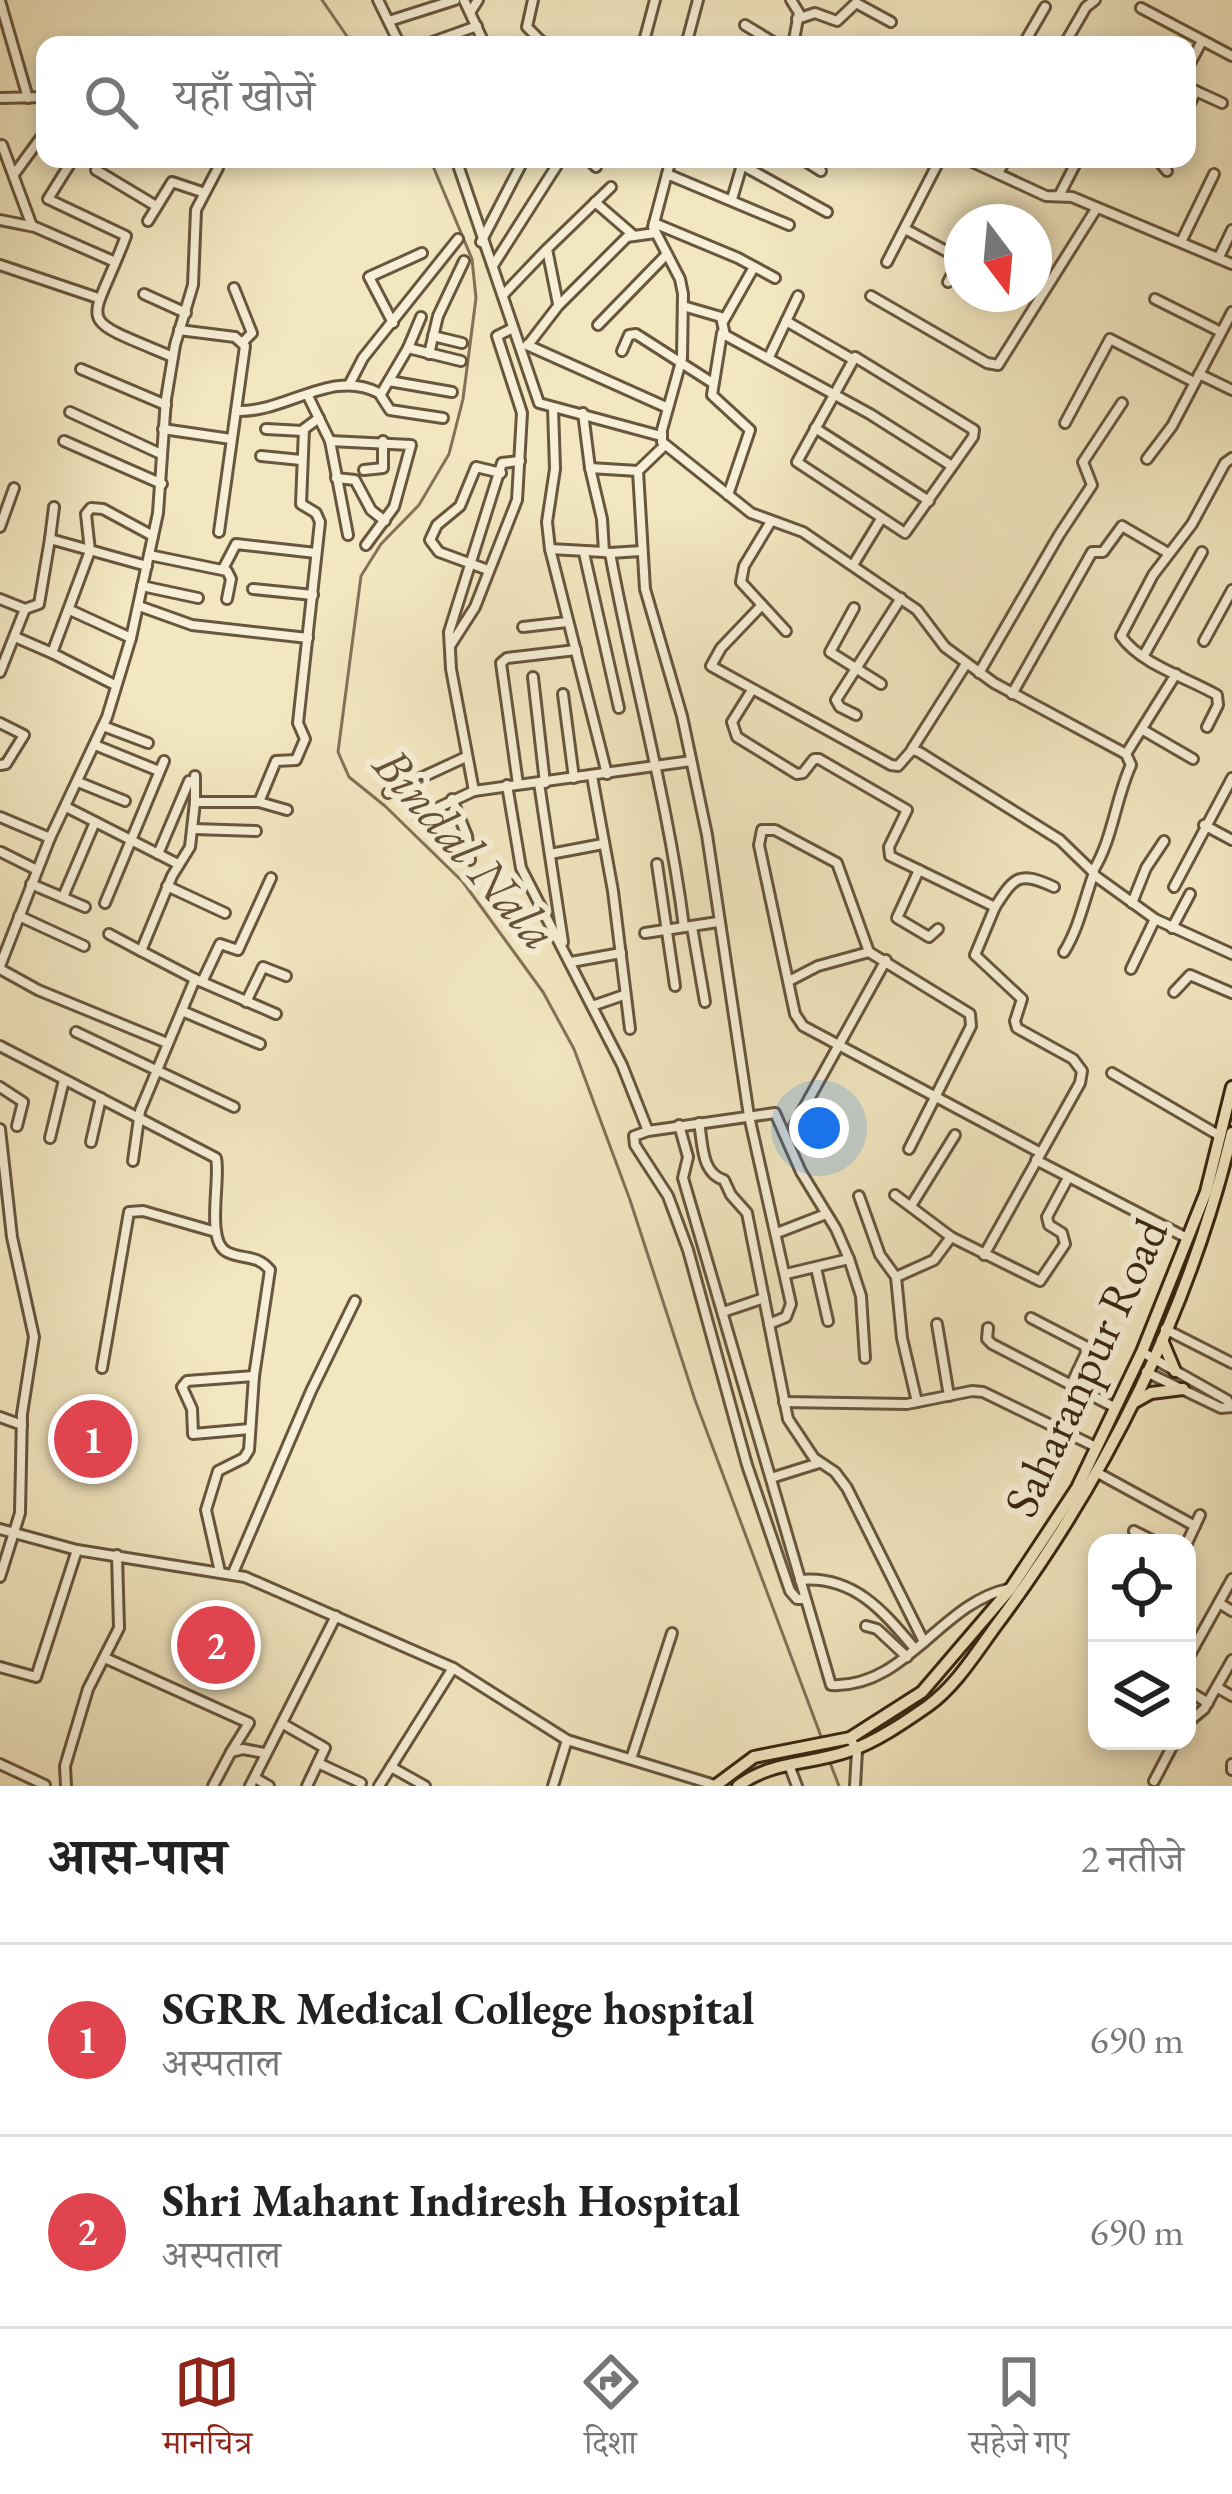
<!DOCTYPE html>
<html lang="hi">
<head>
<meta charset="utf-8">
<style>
	:root { --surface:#fff; --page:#f2f2f2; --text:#222; --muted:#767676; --line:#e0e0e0; --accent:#8f2418 }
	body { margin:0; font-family:"EB Garamond","Noto Serif Devanagari",serif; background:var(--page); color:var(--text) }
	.controls { position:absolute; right:36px; bottom:36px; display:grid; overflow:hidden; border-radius:24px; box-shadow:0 6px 18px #0003 }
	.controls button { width:108px; height:108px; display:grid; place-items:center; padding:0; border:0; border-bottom:3px solid var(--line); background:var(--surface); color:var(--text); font:60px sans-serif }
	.compass { position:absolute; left:944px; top:204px; width:108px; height:108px; border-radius:50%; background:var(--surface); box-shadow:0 6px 18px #0003; rotate:164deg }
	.you { position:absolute; left:819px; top:1128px; width:42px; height:42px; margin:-30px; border:9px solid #fff; border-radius:50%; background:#1a73e8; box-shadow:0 0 0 18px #1a73e833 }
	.badge { display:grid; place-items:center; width:78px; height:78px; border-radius:50%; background:var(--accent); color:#fff; font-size:39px; font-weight:700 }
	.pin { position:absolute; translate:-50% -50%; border:6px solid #fff; box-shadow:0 3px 12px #0006 }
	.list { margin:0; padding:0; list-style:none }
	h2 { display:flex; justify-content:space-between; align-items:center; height:156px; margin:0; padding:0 48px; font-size:51px }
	h2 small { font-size:39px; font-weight:400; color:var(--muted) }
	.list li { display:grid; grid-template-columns:78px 1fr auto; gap:36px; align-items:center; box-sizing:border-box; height:192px; padding:0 48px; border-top:3px solid var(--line) }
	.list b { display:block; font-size:45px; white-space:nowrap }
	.list p { margin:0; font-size:39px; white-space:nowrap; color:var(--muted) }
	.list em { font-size:39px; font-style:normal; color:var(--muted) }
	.icon { flex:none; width:66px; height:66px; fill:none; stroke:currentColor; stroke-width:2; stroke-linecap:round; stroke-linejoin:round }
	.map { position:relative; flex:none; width:1232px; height:1786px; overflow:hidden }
	.search { position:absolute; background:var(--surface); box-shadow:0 6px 18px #0003; left:36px; right:36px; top:36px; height:132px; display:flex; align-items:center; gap:30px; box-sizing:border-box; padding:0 42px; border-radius:24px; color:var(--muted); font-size:45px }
	.sheet { height:540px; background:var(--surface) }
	nav { display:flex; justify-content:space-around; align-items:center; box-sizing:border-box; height:168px; border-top:3px solid var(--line); background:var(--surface); font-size:33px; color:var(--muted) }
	nav a { display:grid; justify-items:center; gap:6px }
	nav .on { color:var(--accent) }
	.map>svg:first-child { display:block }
</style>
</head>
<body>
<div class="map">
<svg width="1232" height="1786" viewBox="0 0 1232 1786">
	<rect width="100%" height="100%" fill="#f2e7c1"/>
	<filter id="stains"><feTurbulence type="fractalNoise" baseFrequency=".00167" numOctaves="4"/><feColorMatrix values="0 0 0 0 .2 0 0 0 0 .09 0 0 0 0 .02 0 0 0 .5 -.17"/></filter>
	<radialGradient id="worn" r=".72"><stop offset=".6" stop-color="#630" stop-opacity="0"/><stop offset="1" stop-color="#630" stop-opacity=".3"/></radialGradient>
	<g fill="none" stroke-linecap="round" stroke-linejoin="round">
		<g stroke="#837257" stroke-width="3">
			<polyline points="322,0 353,45"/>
			<polyline points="430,159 472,259 476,298 463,399 449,454 419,505 381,544 361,576 338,752 349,777 385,806 463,882 543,992 574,1049 630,1200 695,1400 822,1739"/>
			<polyline points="829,1760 839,1786"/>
		</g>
		<g stroke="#68563d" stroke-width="14">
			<g id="minor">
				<polyline points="378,0 400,45"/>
				<polyline points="464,0 485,45"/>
				<polyline points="533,0 527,27 545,45"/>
				<polyline points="791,0 799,13 793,45"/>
				<polyline points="0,1 28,98"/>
				<polyline points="1141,8 1232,56"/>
				<polyline points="471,11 478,0"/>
				<polyline points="797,19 815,13 837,21 856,3 891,22"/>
				<polyline points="389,21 455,0"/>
				<polyline points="745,25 778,45"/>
				<polyline points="424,45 477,26"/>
				<polyline points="643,45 655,0"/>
				<polyline points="686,45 698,0"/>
				<polyline points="1023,45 1045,7"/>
				<polyline points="1064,45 1086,7 1095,0"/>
				<polyline points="1187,69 1202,41"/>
				<polyline points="1187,87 1222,103"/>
				<polyline points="0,98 45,97"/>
				<polyline points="1187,109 1196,91"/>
				<polyline points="2,145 32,226"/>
				<path d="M 73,159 L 48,199 L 126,236 C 91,330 70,314 173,357"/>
				<polyline points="456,159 539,403 661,436"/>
				<polyline points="588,159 596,167"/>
				<path d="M 671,159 L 653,227 L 680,279 L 683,294 L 682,358 L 662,430 L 662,442 L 751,513 L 803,532 L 917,610 L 945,647 L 994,683 L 1126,754 L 1131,765 C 1115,800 1113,839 1093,871"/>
				<polyline points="744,159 742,165 827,212"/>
				<polyline points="802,159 821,171"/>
				<polyline points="966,159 1046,196 1072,197 1232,264"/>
				<polyline points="1163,159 1161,164 1167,171"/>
				<polyline points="96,170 156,206"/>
				<polyline points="15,173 45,132"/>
				<polyline points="998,173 1006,159"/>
				<polyline points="667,174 789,225"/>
				<polyline points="1060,194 1078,159"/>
				<polyline points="732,199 742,165"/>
				<polyline points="595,202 632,234"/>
				<polyline points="0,220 35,227 113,261"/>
				<polyline points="148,221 172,182 202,192"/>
				<polyline points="654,223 738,258 775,278"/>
				<polyline points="905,229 957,257 957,265 948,282"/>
				<polyline points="1182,240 1214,174"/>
				<polyline points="481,242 524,159"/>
				<polyline points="1219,257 1232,230"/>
				<polyline points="887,262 940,159"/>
				<polyline points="494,264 561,159"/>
				<polyline points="0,265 98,298"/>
				<polyline points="234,288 252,333 243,342"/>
				<polyline points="144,294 186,313"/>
				<polyline points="503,295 546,250"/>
				<polyline points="871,296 987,363 998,365 1096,209"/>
				<polyline points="1155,299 1219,331"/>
				<polyline points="558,304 547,249 611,187"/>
				<polyline points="683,306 721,317 725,335 870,414 952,466"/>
				<polyline points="724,320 754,267"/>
				<polyline points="786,321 852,359"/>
				<polyline points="393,323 369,277 422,253"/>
				<polyline points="598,325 667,254"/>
				<polyline points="179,330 235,337 245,346 219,532"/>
				<polyline points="722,333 712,395 750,430 728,495"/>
				<polyline points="433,336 462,343"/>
				<polyline points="527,345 668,408"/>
				<polyline points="528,345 558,306 627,237 655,233"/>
				<polyline points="408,348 461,361"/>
				<polyline points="622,351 629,335 636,334 711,382"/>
				<polyline points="429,354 438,316 464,261"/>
				<polyline points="769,357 798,296"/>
				<polygon points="855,357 974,430 973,437 905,533 797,462"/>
				<polyline points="81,369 166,405"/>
				<polyline points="1199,374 1232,390"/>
				<polyline points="389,381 452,392"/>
				<polyline points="350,383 363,358 458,239"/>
				<polyline points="381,394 408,348 421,317"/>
				<polyline points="308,396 330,441 348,535"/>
				<polyline points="553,408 555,469 547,522 550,549 607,774"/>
				<path d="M 236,411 C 287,413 331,368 379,393 L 390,410 L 443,418"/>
				<polyline points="70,412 161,454"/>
				<polyline points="583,413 590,468"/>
				<polyline points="1065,423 1110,339 1194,382"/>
				<polyline points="815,428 929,501"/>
				<polyline points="163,429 231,439"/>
				<polyline points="266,429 303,431"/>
				<polyline points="64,441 162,484"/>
				<polyline points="330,441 411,445 394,507 366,545"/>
				<polyline points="665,445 638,471 645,589 682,716 707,835 749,1116 791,1304 786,1317 769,1324"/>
				<polyline points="261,456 301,460"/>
				<polyline points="1147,459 1172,426 1232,312"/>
				<polyline points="364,470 383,468 383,441"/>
				<path d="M 638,471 L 590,468 L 602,519 L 604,552 L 610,553 C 633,678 668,800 684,927"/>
				<polyline points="336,478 355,480 371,510 385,521"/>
				<polyline points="770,523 744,566 741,582 786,631"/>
				<polyline points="0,527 14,488"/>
				<polyline points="50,539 54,507"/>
				<polyline points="550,549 604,552"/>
				<polyline points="584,553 619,708"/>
				<polyline points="610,553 641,551"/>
				<polyline points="149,555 227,571 231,579 227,599"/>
				<polyline points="853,565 881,519"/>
				<polyline points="223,569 236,544 316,553"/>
				<polyline points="488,570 439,552 430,540 437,525 460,506 476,467 501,473"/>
				<polyline points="142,586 198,598"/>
				<polyline points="253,589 313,595"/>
				<polyline points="0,599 25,609 0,672"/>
				<path d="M 762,605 L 721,648 L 711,666 L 891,765 L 898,766 L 912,750 L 919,752 L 1060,840 L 1094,873 C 1084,900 1079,928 1064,952"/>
				<polyline points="139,606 192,625 308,638"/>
				<polyline points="854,608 830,652 881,684"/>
				<polyline points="25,609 39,604 50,539 147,566"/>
				<polyline points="70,610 131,638"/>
				<polyline points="523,627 567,622"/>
				<polyline points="15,637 52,653 90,551 86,514 91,508 103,509 153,536"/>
				<polyline points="1204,641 1232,590"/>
				<polyline points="450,646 475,607 517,500 522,413 497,336 511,329"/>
				<polyline points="52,653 115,685"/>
				<polyline points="1144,655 1202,552"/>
				<polyline points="979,673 1059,535 1092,485 1083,462 1122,403"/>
				<polyline points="533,677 545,783"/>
				<polyline points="752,690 732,722 737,737 797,774 803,773 814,759 819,759 907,810 889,847 890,856 995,907 975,955 1022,999 1015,1021 1017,1028 1073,1059 1082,1071 1080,1083 984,1255"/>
				<polyline points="563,694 574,778"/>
				<polyline points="1012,694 1092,552 1103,552 1122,526 1168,553"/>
				<polyline points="856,715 840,707 836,700 901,598"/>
				<polyline points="0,723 24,735 6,764 0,765"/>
				<polyline points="103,726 148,743"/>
				<path d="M 1207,727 L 1218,705 L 1217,695 C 1188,678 1140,664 1121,636 L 1153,575 L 1192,524 L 1225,463 L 1232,458"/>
				<polyline points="1143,730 1193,759"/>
				<polyline points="95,745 159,771"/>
				<polyline points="912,749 966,664"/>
				<polyline points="1126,754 1176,674"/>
				<polyline points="195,776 195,802"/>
				<polyline points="592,776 613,891 630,1029"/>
				<polyline points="78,782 125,801"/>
				<polyline points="539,783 563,942"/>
				<polyline points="518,784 501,663 507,658 576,650"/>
				<polyline points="507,785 521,868 622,1065 648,1131 775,1113 801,1172 836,1229 849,1259 861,1296 865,1358"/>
				<polyline points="474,791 451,669 449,632 502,463 520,461"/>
				<polyline points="388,793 466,757"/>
				<polyline points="452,799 467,836 470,860"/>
				<polyline points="259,802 287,810"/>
				<polyline points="66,807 178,864"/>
				<polyline points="0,817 50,838"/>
				<polyline points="418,817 474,791 691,761"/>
				<polyline points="1204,825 1232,840"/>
				<polyline points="194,829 256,831"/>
				<polyline points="1,852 37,870"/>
				<polyline points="158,854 189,781"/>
				<polyline points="550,854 603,844"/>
				<polyline points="657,864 675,986"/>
				<polyline points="919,870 897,918 929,937 938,929"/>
				<polyline points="1094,875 1155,919 1232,954"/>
				<polyline points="31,884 85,907"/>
				<polyline points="167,886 225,913"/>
				<polyline points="1174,887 1232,778"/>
				<polyline points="63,897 95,822"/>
				<polyline points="105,903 164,761"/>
				<polyline points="1132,903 1146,868 1164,841"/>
				<path d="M 995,907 C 1015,876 1019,871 1054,887"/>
				<polyline points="19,916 84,946"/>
				<polyline points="692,927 705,1002"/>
				<polyline points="1172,928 1190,894"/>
				<polyline points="645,933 718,922"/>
				<polyline points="109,934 141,951"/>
				<polyline points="869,952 837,863 775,830 762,830 759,845 795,1014 803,1026 1039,1152"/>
				<polyline points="571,962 621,953"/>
				<polyline points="0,966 50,838 107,717 131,638 158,513 166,399 175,345 193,285 196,210 218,168 217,159"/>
				<polyline points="0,969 38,990 167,1043"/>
				<polyline points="1131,969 1155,919"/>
				<polyline points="195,979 141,951 172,876 190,847 195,802 259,802 276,761 296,760 305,739 298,723 320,522 316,513 301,504 304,429 319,418"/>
				<polyline points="789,981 818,966 869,952 970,1014 971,1026 909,1149"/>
				<polyline points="202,982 276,1014"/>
				<polyline points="1174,992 1190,975 1232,993"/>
				<polyline points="246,1002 263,967 286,976"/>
				<polyline points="592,1006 624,995"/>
				<polyline points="182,1011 260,1044"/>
				<polyline points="76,1032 234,1107"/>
				<path d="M 0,1046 L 216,1158 C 221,1179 205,1241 227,1252 C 243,1260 257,1254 270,1270 L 254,1376 L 249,1450 L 244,1458 L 218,1471 L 206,1510 L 220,1572"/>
				<polyline points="1112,1073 1220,1136"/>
				<polyline points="0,1087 23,1102 17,1126"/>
				<path d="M 699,1123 C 703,1144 701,1173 724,1180 L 731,1195 L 747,1213 L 788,1419 L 814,1458 L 835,1472 L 847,1488 L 924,1642"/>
				<path d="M 679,1125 L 688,1157 L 683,1178 L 831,1685 C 905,1689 941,1603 1008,1589"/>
				<polyline points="794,1126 886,960"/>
				<polyline points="0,1129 12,1237 34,1337 22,1414 20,1513 0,1577"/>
				<polyline points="648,1131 634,1136 635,1145 668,1196 688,1250 747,1465 790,1591 797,1599 805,1599"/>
				<polyline points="50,1138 64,1080"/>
				<polyline points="91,1142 101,1098"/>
				<polyline points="1036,1160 1187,1238"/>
				<polyline points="133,1161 140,1111 195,979 202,982 220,944 238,950 271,878"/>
				<polyline points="895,1195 951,1237 1040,1281 1065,1244 1062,1233 1049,1225 1047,1217 1068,1178"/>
				<polyline points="859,1196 880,1255 896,1277 934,1260 951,1237"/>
				<polyline points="911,1206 955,1135"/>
				<polyline points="777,1233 826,1214"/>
				<polyline points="816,1268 828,1321"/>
				<polyline points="786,1274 849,1259"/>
				<polyline points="896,1277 902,1338 917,1402"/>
				<polyline points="723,1312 764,1298"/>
				<polyline points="1031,1318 1085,1346 1086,1353 1071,1385"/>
				<polyline points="937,1324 949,1396"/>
				<polyline points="988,1328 987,1339 992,1344 1114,1407"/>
				<polyline points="1165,1329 1232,1363"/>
				<polyline points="1142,1352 1227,1400 1232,1407"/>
				<polyline points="102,1368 129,1212 143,1211 216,1232"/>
				<polyline points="1146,1372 1221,1408 1232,1407"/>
				<polyline points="784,1402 907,1404 972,1391 983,1392 1096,1447"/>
				<polyline points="0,1417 22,1425"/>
				<polyline points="250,1429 193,1434 192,1409 182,1387 187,1381 254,1376"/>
				<polyline points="1098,1473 1195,1526"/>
				<polyline points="771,1478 819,1463"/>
				<polyline points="0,1529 77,1550 245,1577 453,1668 567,1740 718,1786"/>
				<polyline points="1134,1531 1158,1543"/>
				<polyline points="1187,1543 1200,1515"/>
				<polyline points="233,1573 311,1391 355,1301"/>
				<path d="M 800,1580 C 854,1575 884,1612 915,1649"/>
				<polyline points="1219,1603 1232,1611"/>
				<polyline points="866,1626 877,1629 907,1657"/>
				<polyline points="105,1658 249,1723 231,1752"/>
				<polyline points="1187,1660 1232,1579"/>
				<polyline points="0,1667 36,1677 77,1550"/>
				<polyline points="1218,1688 1232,1696"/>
				<polyline points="1187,1690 1208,1703"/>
				<polyline points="1187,1723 1204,1709 1232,1660"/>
				<polyline points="283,1724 325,1748 307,1786"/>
				<polyline points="850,1738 857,1751 855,1786"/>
				<polyline points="631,1759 672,1633"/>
				<polyline points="318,1763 361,1783"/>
				<polyline points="0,1764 45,1785"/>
				<polyline points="1232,1764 1232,1770"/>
				<polyline points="789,1765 797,1786"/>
				<polyline points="391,1767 425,1786"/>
				<polyline points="255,1778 269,1786"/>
				<polyline points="1154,1781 1175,1741"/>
				<polyline points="66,1786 65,1766 88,1689 119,1628 117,1555"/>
				<polyline points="213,1786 231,1752 243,1749 264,1753"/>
				<polyline points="250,1786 336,1616"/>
				<polyline points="379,1786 453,1668"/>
				<polyline points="553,1786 567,1740"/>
			</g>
		</g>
		<g stroke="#3a2511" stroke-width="16">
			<g id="major">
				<polyline points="1162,1340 1175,1371"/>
				<polyline points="1135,1402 1151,1393 1183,1389"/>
				<polyline points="715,1786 754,1757 850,1738 922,1692 1011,1588 1077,1488 1142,1352 1206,1192 1232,1087"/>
				<path d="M 738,1786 C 773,1760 810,1765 849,1751 C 876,1742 905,1722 928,1706 C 957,1685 977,1651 998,1623 C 1106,1478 1190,1309 1232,1133"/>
			</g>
		</g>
		<use href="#minor" stroke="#f7efd7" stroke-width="8"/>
		<use href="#major" stroke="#f2e7c1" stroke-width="10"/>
	</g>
	<g text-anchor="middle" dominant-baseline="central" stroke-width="12" stroke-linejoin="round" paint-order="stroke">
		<g font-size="48" fill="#3a2511" stroke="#f7efd7">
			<text transform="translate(1085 1367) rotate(-65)">Saharanpur Road</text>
		</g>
		<g font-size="51" font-style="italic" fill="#64523a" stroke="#f7efd7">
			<text transform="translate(466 848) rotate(49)">Bindal Nala</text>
		</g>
	</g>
	<rect width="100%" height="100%" filter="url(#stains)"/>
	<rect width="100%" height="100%" fill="url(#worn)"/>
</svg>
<div class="controls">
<button><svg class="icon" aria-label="locate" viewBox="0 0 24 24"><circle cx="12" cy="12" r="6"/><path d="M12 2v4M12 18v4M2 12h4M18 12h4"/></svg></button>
<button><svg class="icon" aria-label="layers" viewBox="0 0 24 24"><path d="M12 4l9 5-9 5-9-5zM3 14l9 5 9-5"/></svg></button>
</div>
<svg class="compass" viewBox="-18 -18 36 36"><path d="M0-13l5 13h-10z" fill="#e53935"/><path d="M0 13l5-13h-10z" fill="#767676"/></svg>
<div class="you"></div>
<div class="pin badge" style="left:93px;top:1439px;background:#e0444e">1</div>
<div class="pin badge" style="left:216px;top:1645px;background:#e0444e">2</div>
<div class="search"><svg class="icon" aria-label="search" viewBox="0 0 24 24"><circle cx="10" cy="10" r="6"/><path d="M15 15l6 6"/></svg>यहाँ खोजें</div>
</div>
<section class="sheet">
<h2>आस-पास<small>2 नतीजे</small></h2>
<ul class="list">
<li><span class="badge" style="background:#e0444e">1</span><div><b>SGRR Medical College hospital</b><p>अस्पताल</p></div><em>690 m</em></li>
<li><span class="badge" style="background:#e0444e">2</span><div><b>Shri Mahant Indiresh Hospital</b><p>अस्पताल</p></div><em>690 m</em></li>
</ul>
</section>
<nav>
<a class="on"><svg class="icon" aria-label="map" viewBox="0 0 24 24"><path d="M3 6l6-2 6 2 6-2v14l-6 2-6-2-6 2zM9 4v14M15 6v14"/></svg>मानचित्र</a>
<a><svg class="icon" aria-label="directions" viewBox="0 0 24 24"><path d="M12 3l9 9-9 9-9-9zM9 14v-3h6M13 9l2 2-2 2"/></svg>दिशा</a>
<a><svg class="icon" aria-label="saved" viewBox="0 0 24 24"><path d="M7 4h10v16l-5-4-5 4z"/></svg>सहेजे गए</a>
</nav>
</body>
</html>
